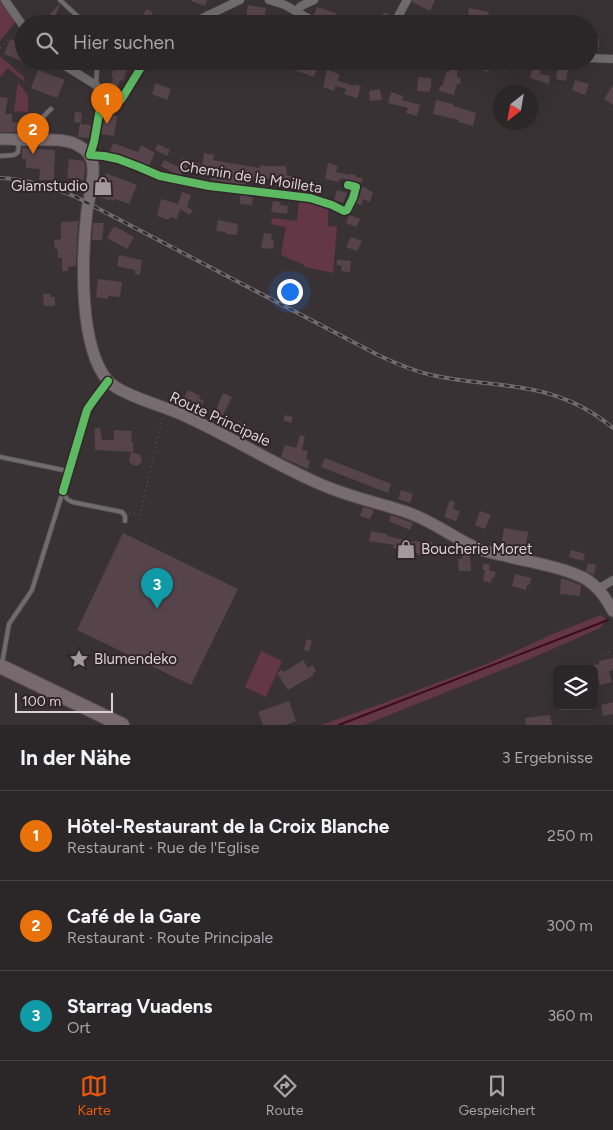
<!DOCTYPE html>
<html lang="de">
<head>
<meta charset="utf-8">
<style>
	:root { --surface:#2b2627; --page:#373233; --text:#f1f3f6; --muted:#a6a5a7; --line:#474344; --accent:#ea580c }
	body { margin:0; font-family:Figtree,sans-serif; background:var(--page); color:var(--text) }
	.controls { position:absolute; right:15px; bottom:15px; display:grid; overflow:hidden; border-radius:8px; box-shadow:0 5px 20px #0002 }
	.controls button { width:45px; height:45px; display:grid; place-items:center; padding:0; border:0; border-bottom:1px solid var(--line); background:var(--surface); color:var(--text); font:25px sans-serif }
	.compass { position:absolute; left:493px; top:85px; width:45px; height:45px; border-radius:50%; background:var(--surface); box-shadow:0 5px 20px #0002; rotate:211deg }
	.scale { position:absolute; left:15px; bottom:12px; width:98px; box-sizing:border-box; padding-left:5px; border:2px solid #dad1d4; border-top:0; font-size:14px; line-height:18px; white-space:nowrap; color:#dad1d4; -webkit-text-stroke:4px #322529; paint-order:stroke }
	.you { position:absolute; left:289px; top:291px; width:18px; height:18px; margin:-12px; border:4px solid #fff; border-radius:50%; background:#1a73e8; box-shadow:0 0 0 8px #1a73e833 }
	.badge { display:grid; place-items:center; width:32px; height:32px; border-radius:50%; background:var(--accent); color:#fff; font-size:16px; font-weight:700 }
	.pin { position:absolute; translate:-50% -41px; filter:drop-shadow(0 1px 2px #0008) }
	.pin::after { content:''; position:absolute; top:26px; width:18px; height:15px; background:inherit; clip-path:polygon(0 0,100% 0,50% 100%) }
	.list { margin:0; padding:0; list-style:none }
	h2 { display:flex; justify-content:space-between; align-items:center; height:65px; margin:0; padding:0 20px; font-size:21px }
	h2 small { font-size:16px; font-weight:400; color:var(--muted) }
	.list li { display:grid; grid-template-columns:32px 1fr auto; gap:15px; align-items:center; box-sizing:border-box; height:90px; padding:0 20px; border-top:1px solid var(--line) }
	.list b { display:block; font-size:19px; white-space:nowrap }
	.list p { margin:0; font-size:16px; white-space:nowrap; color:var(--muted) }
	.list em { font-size:16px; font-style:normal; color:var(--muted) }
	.icon { flex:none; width:28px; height:28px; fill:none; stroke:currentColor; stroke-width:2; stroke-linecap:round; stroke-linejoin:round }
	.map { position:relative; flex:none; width:613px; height:725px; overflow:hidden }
	.search { position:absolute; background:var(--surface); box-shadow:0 5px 20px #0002; left:15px; right:15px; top:15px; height:55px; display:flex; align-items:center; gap:12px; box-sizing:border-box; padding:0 18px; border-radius:28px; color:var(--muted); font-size:19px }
	.sheet { height:335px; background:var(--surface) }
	nav { display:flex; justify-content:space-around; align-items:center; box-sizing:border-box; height:70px; border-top:1px solid var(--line); background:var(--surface); font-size:14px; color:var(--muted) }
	nav a { display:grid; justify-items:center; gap:2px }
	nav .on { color:var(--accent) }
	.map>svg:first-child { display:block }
</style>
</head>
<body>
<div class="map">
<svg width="613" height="725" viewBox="0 0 613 725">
	<rect width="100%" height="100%" fill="#393234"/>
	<g fill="#633746">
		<polygon points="0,0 17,20 0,41"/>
		<polygon points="0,56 25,78 23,81 8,68 0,77"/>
		<polygon points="18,82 28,96 28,112 14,111"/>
		<polygon points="299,199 328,207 328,226 337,227 333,273 306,267 302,264 281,255 286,227 271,224 272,218 297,221"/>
		<polygon points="601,615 606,620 600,628 532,658 364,725 321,725 381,704 489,663 553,634"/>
		<polygon points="261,651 282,661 266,697 245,687"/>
	</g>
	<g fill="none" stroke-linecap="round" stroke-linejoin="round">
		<polyline stroke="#3f0922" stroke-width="2" points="339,725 608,620"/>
	</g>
	<g fill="#56444a">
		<polygon points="192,0 207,0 205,6 191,1"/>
		<polygon points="413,0 435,0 430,11 412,2"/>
		<polygon points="59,4 60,5 54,19 66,24 47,24 51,13"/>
		<polygon points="248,5 266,8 264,24 245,24"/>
		<polygon points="317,7 337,13 333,24 323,21 314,15"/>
		<polygon points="469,8 489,12 488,18 468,15"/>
		<polygon points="146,9 153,12 148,23 141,20"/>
		<polygon points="384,12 392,16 388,24 378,24"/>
		<polygon points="109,17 123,24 105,24"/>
		<polygon points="276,17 287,18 286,24 275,24"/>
		<rect x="589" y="38" width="10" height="10"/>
		<polygon points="10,39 24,45 24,62 4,54"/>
		<polygon points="116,61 130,61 123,81 120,80 118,86 111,84 114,78 111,77"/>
		<polygon points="288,61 320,61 314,77 286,67"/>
		<polygon points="399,61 412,61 410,68 399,66"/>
		<polygon points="450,61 458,61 457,77 461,78 460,84 457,84 454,95 439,91 440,86 442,86 447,71 449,72"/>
		<polygon points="481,61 504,61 509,63 506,71 495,67 494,69 489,68 488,72 480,70 481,67 479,67"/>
		<polygon points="533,66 541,68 540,74 550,76 549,84 530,78"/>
		<polygon points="558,67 568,69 566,81 556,79"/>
		<polygon points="38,70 65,80 57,98 31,88"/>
		<polygon points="327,70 339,74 338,81 354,86 354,84 361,86 357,98 344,94 346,89 335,86 334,91 323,87"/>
		<polygon points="418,77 431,78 431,89 430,88 430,92 417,91"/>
		<polygon points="575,80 589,84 585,95 572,90"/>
		<polygon points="155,83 171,89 167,100 152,94"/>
		<polygon points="613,85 613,105 604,99"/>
		<polygon points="380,89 382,100 370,101 369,91"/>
		<polygon points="391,92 403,96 402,100 420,105 417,116 406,113 408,108 388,103"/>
		<polygon points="0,97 8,98 5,114 12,114 12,122 26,123 26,132 0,132"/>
		<polygon points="436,100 453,104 453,106 476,113 473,126 458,122 459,120 433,114"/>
		<polygon points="75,112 82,113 81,123 74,122"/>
		<polygon points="105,114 117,116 114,136 101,134"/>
		<polygon points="80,124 91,125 89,138 78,137"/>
		<polygon points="113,143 138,152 141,145 155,153 149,165 120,154 110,152"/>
		<polygon points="158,144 170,150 167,156 155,150"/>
		<polygon points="22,148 55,150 54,180 39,180 40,169 26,168 26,159 22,159"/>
		<polygon points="204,153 214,155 213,160 259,168 260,165 267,166 286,166 287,176 295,176 295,187 283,188 283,187 279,186 280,179 265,179 265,187 259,186 259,179 247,177 246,185 210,180 212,173 194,170 193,174 190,173 189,174 182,172 181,175 172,172 161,166 164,160 179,167 182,158 202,165"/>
		<polygon points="69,159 84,161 85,167 84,180 67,178"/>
		<polygon points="328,163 338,166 336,172 350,175 350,174 356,175 356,177 363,178 362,183 340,178 339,182 325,179"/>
		<polygon points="106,173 137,185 129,204 115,199 114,201 110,199 110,201 97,196"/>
		<polygon points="305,181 317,184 316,191 313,190 313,192 303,189"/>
		<polygon points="362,187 367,188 366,189 373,192 370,202 363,199 361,205 356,204"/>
		<polygon points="337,190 347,193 343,203 334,200"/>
		<polygon points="182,192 191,195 187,207 193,210 190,215 180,209 177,219 170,217 169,220 157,216 161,199 178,204"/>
		<polygon points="240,195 253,197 252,205 240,204"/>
		<polygon points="273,201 281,202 280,205 288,206 287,214 271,212"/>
		<polygon points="349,215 360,219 356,227 346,223"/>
		<polygon points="218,220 238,224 237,235 226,234 226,232 216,231"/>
		<polygon points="78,221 76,266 68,267 68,271 62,271 62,258 58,258 58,249 55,249 54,240 61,239 61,222"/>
		<polygon points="93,223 104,223 102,240 92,240"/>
		<polygon points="114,226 134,237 127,249 107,238"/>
		<polygon points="264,233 272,234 271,240 274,241 273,249 261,248"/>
		<polygon points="351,237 362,241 357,251 346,247"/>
		<polygon points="119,255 142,260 140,275 135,274 135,270 117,266"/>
		<polygon points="337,260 351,261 350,272 341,271 342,266 337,265"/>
		<polygon points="98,279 122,282 120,297 108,296 108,299 96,297"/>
		<polygon points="43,294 51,294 51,297 55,297 55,306 44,306"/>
		<polygon points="188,390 200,396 199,398 204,401 201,406 184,398"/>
		<polygon points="223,393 232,397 221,419 214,415"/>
		<polygon points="285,415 293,417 291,423 283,420"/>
		<polygon points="238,421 252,429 249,436 234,429"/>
		<polygon points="100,428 102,440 114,440 114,430 132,431 131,442 133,442 133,452 95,450 95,437 94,429"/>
		<polygon points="300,435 305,436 302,450 308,451 306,459 310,460 308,469 281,457 285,445 296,448"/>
		<polygon points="131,452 140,455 142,460 140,464 136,466 131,464 129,460"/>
		<polygon points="325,458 391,484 388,493 321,467"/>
		<polygon points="401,490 413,494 410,503 398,499"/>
		<polygon points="450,500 455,502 453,509 460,511 456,521 444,517"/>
		<polygon points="363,507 374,510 370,519 360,516"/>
		<polygon points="480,511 491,515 485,529 475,525"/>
		<polygon points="391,515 413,523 410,530 389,521"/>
		<polygon points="504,528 528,532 525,551 501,547"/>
		<polygon points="371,531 387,534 387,536 415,542 415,541 426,543 426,541 432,542 429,556 418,555 418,554 414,552 393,548 394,545 369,541"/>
		<polygon points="123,533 238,589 191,685 77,630"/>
		<polygon points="571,550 585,554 583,561 569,557"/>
		<polygon points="462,553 470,554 471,571 459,571 458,559 462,559"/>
		<polygon points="484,563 490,565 489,570 496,572 494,578 492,578 491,583 483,581 485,570 482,569"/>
		<polygon points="588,563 596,565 594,575 586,571"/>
		<polygon points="515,574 531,578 530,584 527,585 526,590 512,586"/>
		<polygon points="561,578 581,585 580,596 560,594"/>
		<polygon points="307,639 312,641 309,651 304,650"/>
		<polygon points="613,658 613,670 609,671 612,682 600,685 597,675 594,675 594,665 599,664 599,661"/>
		<polygon points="303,660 308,668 313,665 316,671 313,673 314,675 288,690 277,673 282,670 284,672"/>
		<polygon points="289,701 296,721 286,725 263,725 258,712"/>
		<polygon points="613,702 613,714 603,716 601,705"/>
		<polygon points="550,715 552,725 526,725 525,718"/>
	</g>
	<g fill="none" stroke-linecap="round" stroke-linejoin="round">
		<g stroke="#554e51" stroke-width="5.5">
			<g id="service">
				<polyline points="60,0 86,24"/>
				<polyline points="95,61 97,70 96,85"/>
				<path d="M 33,138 C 38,124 39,120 51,109"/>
				<polyline points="0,156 14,155 18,152 19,141"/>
				<polyline points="0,457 68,471"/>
				<polyline points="63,493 67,499 72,502 122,512 125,516 125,521"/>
				<polyline points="3,658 9,624 32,590 63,491"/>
			</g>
		</g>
		<g stroke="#554e51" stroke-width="9">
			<g id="minor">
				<polyline points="5,0 24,27"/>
				<polyline points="269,0 285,5 318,24"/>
				<polyline points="296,11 301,6 314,0"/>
				<polyline points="208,15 214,21 218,24"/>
				<polyline points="190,24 240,0"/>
				<polyline points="394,24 407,0"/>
				<polyline points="589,58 613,59"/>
				<polyline points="57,61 96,85 101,94 101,103"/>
				<polyline points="145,61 121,100 111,104 101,103 94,142 90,155 104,156 118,159 139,167 160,176 209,186 310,198 332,205 344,211 347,210 353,198 356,187 348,185"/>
				<path d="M 63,491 L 87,410 C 93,400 101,391 108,381"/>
				<polyline points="598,589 613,580"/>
			</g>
		</g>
		<g stroke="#554e51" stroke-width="13">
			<path id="primary" d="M 0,139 C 10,139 21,140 31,140 C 47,140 66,138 79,146 C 87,150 93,158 93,167 C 94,182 89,197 87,211 C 82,255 78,346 108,381 C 113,386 120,390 127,393 C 145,402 166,407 185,416 C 231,437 274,464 320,484 C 349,497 380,503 409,513 C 435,522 456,540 481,550 C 488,552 495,554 502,555 C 528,562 560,566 584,578 C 598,586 605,597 613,611"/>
		</g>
		<g stroke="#554e51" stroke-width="16">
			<polyline id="motorway" points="0,666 122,725"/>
		</g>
		<g stroke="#6e686a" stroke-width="1" stroke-dasharray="1 4" stroke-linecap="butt">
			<polyline points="0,48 19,30"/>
			<polyline points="129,513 140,515 162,420 164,416"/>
			<polyline points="605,655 613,650"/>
		</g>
		<use href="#service" stroke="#706b6c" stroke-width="4"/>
		<use href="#minor" stroke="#706b6c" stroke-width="8"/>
		<use href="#primary" stroke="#776c70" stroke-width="11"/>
		<use href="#motorway" stroke="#77696d" stroke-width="14"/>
		<g stroke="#706a6c" stroke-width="4">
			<path id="rail" d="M 0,178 C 26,179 52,187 76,197 L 378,355 C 397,364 415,372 436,376 C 464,382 494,383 523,388 C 556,393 587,406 613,428"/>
		</g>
		<use href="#rail" stroke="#322529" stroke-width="2" stroke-dasharray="5.5" stroke-linecap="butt"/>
		<g stroke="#322529" stroke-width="11">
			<g id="cycleway">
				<polyline points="145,61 121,100 111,104 101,103 94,142 90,155 104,156 118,159 139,167 160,176 209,186 310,198 332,205 344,211 347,210 353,198 356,187 348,185"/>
				<path d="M 63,491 L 87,410 C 93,400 101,391 108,381"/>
			</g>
		</g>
		<use href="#cycleway" stroke="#5cba63" stroke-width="8"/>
	</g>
	<defs>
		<g id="shop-bare" transform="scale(1.5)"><path d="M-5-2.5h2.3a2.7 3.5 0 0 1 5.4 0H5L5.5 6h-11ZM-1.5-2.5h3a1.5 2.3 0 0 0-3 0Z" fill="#a2999c" stroke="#322529" stroke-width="2.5" paint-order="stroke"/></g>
		<g id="sight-bare" transform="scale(1.5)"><path d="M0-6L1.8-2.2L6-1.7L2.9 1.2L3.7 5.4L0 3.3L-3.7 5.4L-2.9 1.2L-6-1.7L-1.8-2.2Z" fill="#a2999c" stroke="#322529" stroke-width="2.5" paint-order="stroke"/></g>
	</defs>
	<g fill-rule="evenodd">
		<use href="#shop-bare" x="103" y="186"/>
		<use href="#shop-bare" x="406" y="549"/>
		<use href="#sight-bare" x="79" y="659"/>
	</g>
	<g text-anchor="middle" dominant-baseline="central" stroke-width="4" stroke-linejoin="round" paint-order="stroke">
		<g font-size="15" fill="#dad1d4" stroke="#322529">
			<text transform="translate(251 177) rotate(9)">Chemin de la Moilleta</text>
			<text transform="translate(220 419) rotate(25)">Route Principale</text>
		</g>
		<g font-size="15" fill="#dad1d4" stroke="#322529" text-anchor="start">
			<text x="88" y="186" text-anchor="end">Glamstudio</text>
			<text x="421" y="549">Boucherie Moret</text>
			<text x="94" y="659">Blumendeko</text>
		</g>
	</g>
</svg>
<div class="controls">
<button><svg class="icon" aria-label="layers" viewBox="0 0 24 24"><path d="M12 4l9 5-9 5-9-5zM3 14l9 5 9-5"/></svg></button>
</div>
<svg class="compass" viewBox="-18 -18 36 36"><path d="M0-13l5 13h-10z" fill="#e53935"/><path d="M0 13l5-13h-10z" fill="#a6a5a7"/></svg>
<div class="scale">100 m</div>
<div class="you"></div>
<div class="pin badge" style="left:107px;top:124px;background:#e8710a">1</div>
<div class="pin badge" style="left:33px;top:154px;background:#e8710a">2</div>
<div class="pin badge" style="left:157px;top:609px;background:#0f9aa8">3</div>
<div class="search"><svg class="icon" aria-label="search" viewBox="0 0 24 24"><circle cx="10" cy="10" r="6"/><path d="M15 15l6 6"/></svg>Hier suchen</div>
</div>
<section class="sheet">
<h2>In der Nähe<small>3 Ergebnisse</small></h2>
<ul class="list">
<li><span class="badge" style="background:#e8710a">1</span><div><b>Hôtel-Restaurant de la Croix Blanche</b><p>Restaurant · Rue de l'Eglise</p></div><em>250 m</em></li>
<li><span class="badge" style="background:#e8710a">2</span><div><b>Café de la Gare</b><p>Restaurant · Route Principale</p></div><em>300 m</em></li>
<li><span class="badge" style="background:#0f9aa8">3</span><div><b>Starrag Vuadens</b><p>Ort</p></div><em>360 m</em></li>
</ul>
</section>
<nav>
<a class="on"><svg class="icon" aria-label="map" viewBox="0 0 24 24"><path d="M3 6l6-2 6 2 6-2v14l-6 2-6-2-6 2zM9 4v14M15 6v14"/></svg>Karte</a>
<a><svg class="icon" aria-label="directions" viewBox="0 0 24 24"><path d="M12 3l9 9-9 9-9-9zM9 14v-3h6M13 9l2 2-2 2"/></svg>Route</a>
<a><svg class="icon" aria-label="saved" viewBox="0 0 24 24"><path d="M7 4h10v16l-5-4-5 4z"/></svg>Gespeichert</a>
</nav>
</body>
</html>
